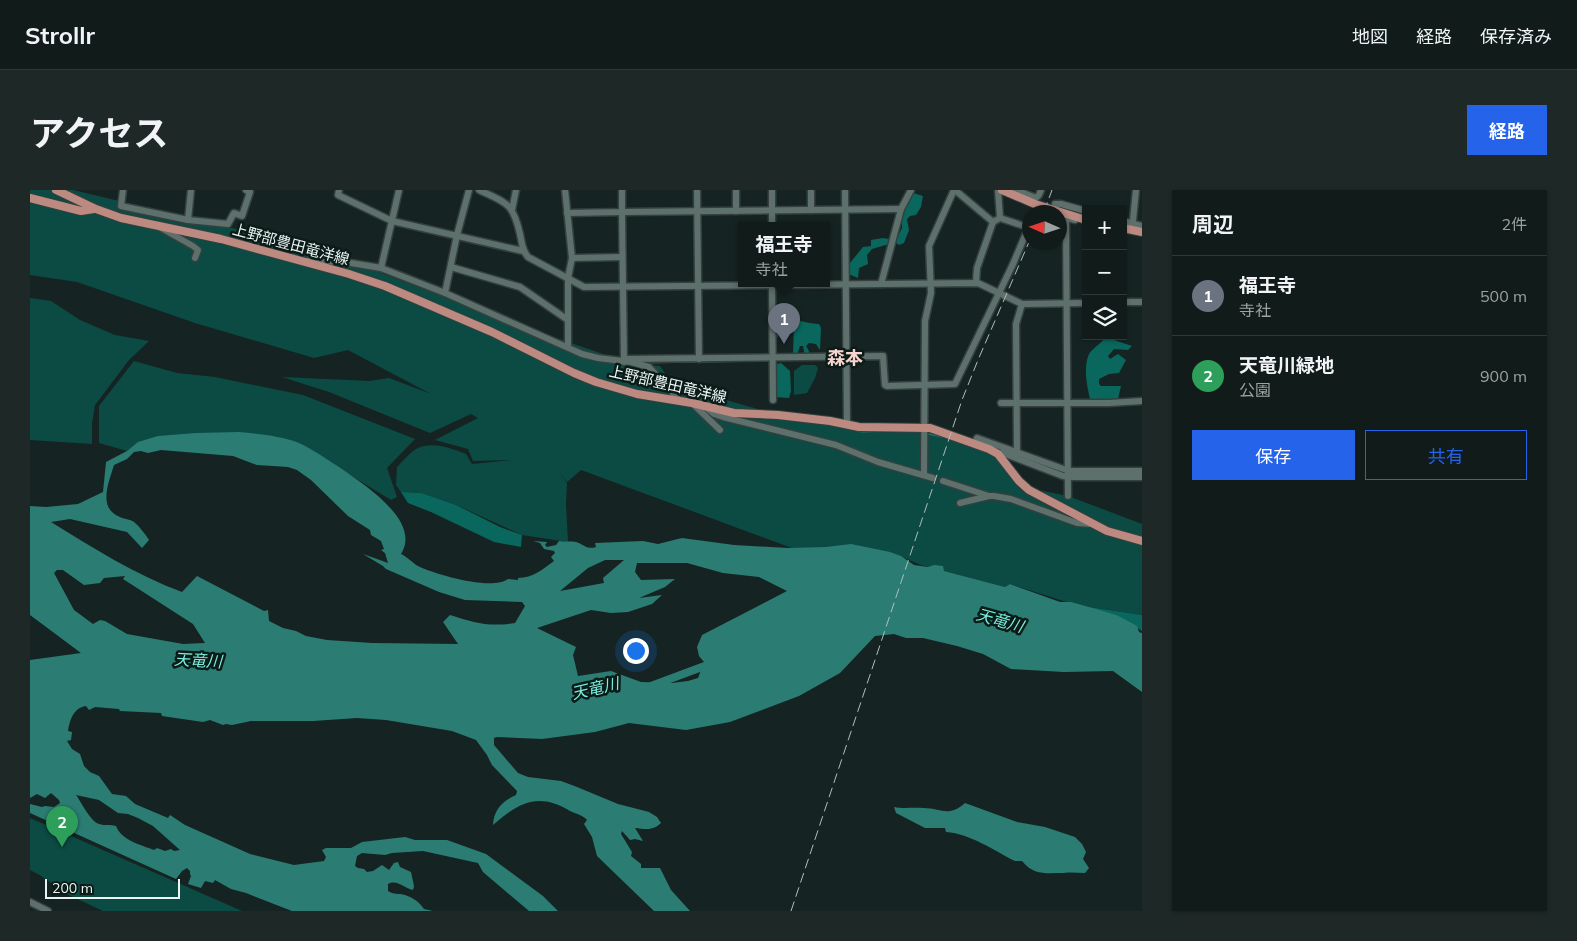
<!DOCTYPE html>
<html lang="ja">
<head>
<meta charset="utf-8">
<style>
	:root { --surface:#101b1a; --page:#1e2827; --text:#f1f3f6; --muted:#9ca1a2; --line:#303939; --accent:#2563eb }
	body { margin:0; font-family:Mulish,"Noto Sans JP",sans-serif; background:var(--page); color:var(--text) }
	.controls { position:absolute; right:15px; top:15px; display:grid; overflow:hidden; border-radius:0px; box-shadow:0 1px 4px #0004 }
	.controls button { width:45px; height:45px; display:grid; place-items:center; padding:0; border:0; border-bottom:1px solid var(--line); background:var(--surface); color:var(--text); font:25px sans-serif }
	.compass { position:absolute; left:992px; top:15px; width:45px; height:45px; border-radius:50%; background:var(--surface); box-shadow:0 1px 4px #0004; rotate:273deg }
	.scale { position:absolute; left:15px; bottom:12px; width:135px; box-sizing:border-box; padding-left:5px; border:2px solid #eaf5f3; border-top:0; font-size:14px; line-height:18px; white-space:nowrap; color:#eaf5f3; -webkit-text-stroke:4px #0b1b18; paint-order:stroke }
	.you { position:absolute; left:605px; top:460px; width:18px; height:18px; margin:-12px; border:4px solid #fff; border-radius:50%; background:#1a73e8; box-shadow:0 0 0 8px #1a73e833 }
	.badge { display:grid; place-items:center; width:32px; height:32px; border-radius:50%; background:var(--accent); color:#fff; font-size:16px; font-weight:700 }
	.pin { position:absolute; translate:-50% -41px; filter:drop-shadow(0 1px 2px #0008) }
	.pin::after { content:''; position:absolute; top:26px; width:18px; height:15px; background:inherit; clip-path:polygon(0 0,100% 0,50% 100%) }
	.popup { position:absolute; left:708px; top:32px; width:92px; height:65px; box-sizing:border-box; display:grid; place-content:center; border-radius:0px; background:var(--surface); filter:drop-shadow(0 1px 4px #0005); font-size:16px; white-space:nowrap; color:var(--muted) }
	.popup b { font-size:19px; color:var(--text) }
	.popup::after { content:''; position:absolute; left:50%; top:100%; margin-left:-10px; border:10px solid transparent; border-top-color:var(--surface) }
	.list { margin:0; padding:0; list-style:none }
	h2 { display:flex; justify-content:space-between; align-items:center; height:65px; margin:0; padding:0 20px; font-size:21px }
	h2 small { font-size:16px; font-weight:400; color:var(--muted) }
	.list li { display:grid; grid-template-columns:32px 1fr auto; gap:15px; align-items:center; box-sizing:border-box; height:80px; padding:0 20px; border-top:1px solid var(--line) }
	.list b { display:block; font-size:19px; white-space:nowrap }
	.list p { margin:0; font-size:16px; white-space:nowrap; color:var(--muted) }
	.list em { font-size:16px; font-style:normal; color:var(--muted) }
	.actions { display:flex; gap:10px; padding:15px 20px }
	.actions a { flex:1; padding:11px 0; border:1px solid var(--accent); border-radius:0px; text-align:center; font-size:18px; color:var(--accent) }
	.actions .main { background:var(--accent); color:#fff }
	.icon { flex:none; width:28px; height:28px; fill:none; stroke:currentColor; stroke-width:2; stroke-linecap:round; stroke-linejoin:round }
	.map { position:relative; flex:none; width:1112px; height:721px; overflow:hidden; border-radius:0px }
	header { display:flex; align-items:center; gap:30px; box-sizing:border-box; height:70px; padding:0 25px; background:var(--surface); border-bottom:1px solid var(--line) }
	header strong { font-size:24px }
	nav { display:flex; gap:28px; margin-inline-start:auto; font-size:18px }
	.intro { display:flex; align-items:center; justify-content:space-between; box-sizing:border-box; height:120px; padding:0 30px }
	h1 { margin:0; font-size:35px }
	.button { padding:12px 22px; border-radius:0px; background:var(--accent); color:#fff; font-size:18px; font-weight:700 }
	main { display:flex; gap:30px; padding:0 30px }
	aside { flex:1; background:var(--surface); border-radius:0px; box-shadow:0 1px 4px #0004 }
	.map>svg:first-child { display:block }
</style>
</head>
<body>
<header>
<strong>Strollr</strong>
<nav><a>地図</a><a>経路</a><a>保存済み</a></nav>
</header>
<div class="intro"><h1>アクセス</h1><a class="button">経路</a></div>
<main>
<div class="map">
<svg width="1112" height="721" viewBox="0 0 1112 721">
	<rect width="100%" height="100%" fill="#152422"/>
	<g fill="#0b4b44">
		<path d="M 0,0 L 43,0 L 282,57 L 486,134 L 599,173 L 630,176 L 641,192 L 657,199 L 753,226 L 834,237 L 905,240 L 970,266 L 994,297 L 1038,306 L 1112,334 L 1112,425 L 1046,415 L 980,394 L 975,397 L 891,375 L 865,364 L 762,358 L 551,280 L 537,292 L 529,282 L 537,293 L 536,314 L 538,352 L 492,345 L 426,315 L 392,303 L 371,302 L 366,295 L 367,277 C 373,271 380,262 388,258 C 403,251 423,259 436,264 L 442,274 L 483,270 L 443,271 L 438,259 L 405,250 L 448,228 L 441,224 L 400,243 L 299,202 L 252,187 L 339,191 L 359,188 L 401,204 L 318,160 L 284,168 L 165,133 L 47,92 L 0,85 Z"/>
		<polygon points="0,108 21,111 50,130 85,145 119,151 99,170 65,215 62,233 62,254 0,250"/>
		<polygon points="104,171 147,183 185,187 273,205 385,249 357,278 367,307 361,310 268,253 101,258 97,261 69,253 69,216"/>
		<polygon points="772,175 785,175 788,178 785,188 777,203 764,205 764,181"/>
		<polygon points="0,628 212,721 73,721 39,705 8,684 0,680"/>
	</g>
	<g fill="#09675d">
		<polygon points="883,3 893,6 891,17 886,25 880,26 877,29 879,40 874,53 869,55 865,52 872,38 872,27 878,5"/>
		<polygon points="853,48 859,49 859,54 842,59 837,65 838,74 829,78 828,88 816,83 820,73 833,57 841,56 841,50"/>
		<path d="M 760,129 C 770,130 779,134 789,134 L 791,138 L 790,160 L 786,154 L 779,153 L 776,156 L 779,161 L 778,166 L 775,166 L 773,156 L 770,156 L 767,165 L 763,165 L 764,135 L 755,134 L 747,148 L 746,148 L 745,138 L 747,133 Z"/>
		<path d="M 1074,149 L 1084,150 L 1102,156 L 1098,160 L 1084,159 L 1078,166 L 1080,169 L 1088,164 L 1096,170 L 1089,183 L 1079,184 L 1069,189 L 1069,194 L 1071,196 L 1091,196 L 1088,209 L 1070,213 L 1060,209 C 1057,196 1053,177 1059,164 C 1062,159 1070,154 1074,149 Z"/>
		<polygon points="751,173 760,181 761,201 759,208 745,207 747,174"/>
		<polygon points="371,302 392,303 426,315 470,337 492,345 491,357 464,352 401,322 378,313"/>
		<polygon points="1046,415 1112,425 1112,441 1087,425"/>
	</g>
	<g fill="#2b7d73" fill-rule="evenodd">
		<path d="M 209,242 C 229,244 251,246 269,253 C 284,260 298,270 312,279 C 334,295 392,331 371,364 C 378,367 383,374 390,377 C 408,385 462,401 478,389 L 488,390 L 488,388 C 503,388 513,379 524,371 L 521,367 L 525,363 L 524,361 L 514,359 L 510,353 L 503,351 L 517,352 L 515,355 L 517,357 L 526,355 L 529,351 C 534,352 541,351 546,352 C 553,354 557,360 566,357 L 565,353 L 613,351 L 628,354 L 652,348 L 704,355 L 758,358 L 796,357 L 821,354 L 860,362 L 871,366 L 884,375 L 898,377 L 904,375 L 913,376 L 914,381 L 975,397 L 980,394 L 1030,412 L 1041,412 L 1087,425 L 1107,436 L 1109,442 L 1112,443 L 1112,502 L 1083,481 L 1034,482 L 981,479 L 953,464 L 927,456 L 893,448 L 876,448 L 864,444 L 845,446 L 810,483 L 769,506 L 700,532 L 656,540 L 599,533 L 565,542 L 512,549 L 467,547 L 464,548 L 464,555 L 488,583 L 498,587 L 531,591 L 547,597 L 588,614 L 619,622 L 627,627 L 631,633 C 623,641 615,639 605,638 L 613,651 L 605,649 L 600,650 L 592,641 L 591,644 L 602,662 L 601,666 L 611,674 L 611,678 L 630,678 L 641,700 L 660,721 L 624,721 L 567,666 L 562,647 L 554,634 L 557,630 C 553,625 546,624 540,621 C 509,602 489,612 463,635 C 464,619 473,611 486,605 L 487,601 L 462,575 L 457,565 L 446,550 L 422,541 L 356,530 L 327,528 L 283,531 L 221,531 L 202,535 L 196,534 L 193,535 L 180,530 L 173,532 L 132,526 L 131,523 L 90,521 L 89,519 L 65,517 L 59,520 L 56,516 C 43,518 40,530 38,541 L 42,542 L 41,550 L 37,551 L 42,559 L 50,564 L 54,576 L 60,582 L 69,586 L 82,604 L 96,606 L 105,614 L 138,628 L 140,625 L 155,635 L 220,664 L 264,675 L 294,671 L 296,667 L 292,660 L 296,658 L 321,658 L 332,652 L 375,647 L 385,650 L 417,650 L 456,664 L 513,706 L 528,721 L 499,721 L 453,682 L 448,673 L 393,661 L 362,663 L 355,665 L 332,663 L 327,666 L 325,676 L 328,678 L 334,679 L 337,682 L 343,681 L 352,675 L 359,680 L 364,673 L 368,672 L 370,677 L 381,682 L 384,696 L 383,700 C 374,698 367,689 358,694 L 358,701 C 364,705 368,703 375,705 C 384,708 389,712 394,719 L 403,721 L 262,721 L 216,703 L 201,699 L 185,690 L 183,693 L 175,691 L 171,698 L 158,694 L 161,686 L 160,684 L 160,681 L 157,678 L 152,681 L 146,689 L 0,623 L 0,614 L 12,617 L 15,616 L 24,617 L 30,613 L 29,610 L 21,603 L 15,608 L 7,604 L 0,608 L 0,470 L 51,463 L 0,425 L 0,316 L 16,317 L 48,314 L 73,302 L 76,272 L 97,261 L 108,252 L 128,246 L 166,243 ZM 131,260 L 203,266 L 227,275 L 258,277 L 267,280 L 281,290 L 318,326 L 340,340 L 341,345 L 351,351 L 354,359 L 351,360 L 355,363 L 358,373 L 333,364 L 353,376 L 356,379 L 409,402 L 435,410 L 492,412 L 495,416 L 485,433 C 458,437 445,433 420,425 L 413,432 L 428,454 L 342,453 L 297,450 L 276,446 L 266,441 L 253,438 L 239,431 L 238,420 L 234,421 L 167,386 L 152,402 C 106,385 63,358 21,332 L 40,329 L 97,342 L 112,358 L 119,350 C 115,344 110,337 104,332 C 100,329 94,329 90,327 C 67,318 79,292 84,275 L 97,269 L 104,262 L 111,261 L 118,263 ZM 575,370 L 594,370 L 573,388 L 574,393 L 530,401 L 558,378 ZM 607,373 L 657,373 L 693,383 L 729,387 L 757,401 L 672,445 L 667,457 L 669,466 L 674,472 L 668,488 L 658,491 L 642,493 L 611,492 L 581,481 L 548,486 L 543,465 L 546,457 L 507,438 L 561,420 L 581,423 L 598,422 L 622,414 L 632,405 L 609,408 L 635,397 L 645,389 L 611,390 L 605,382 ZM 27,380 L 33,380 L 54,395 L 70,393 L 74,388 L 95,386 L 93,389 L 163,434 L 175,453 L 153,454 L 97,444 L 75,431 L 70,430 L 63,434 L 44,420 L 24,383 ZM 46,605 L 69,610 L 88,623 L 98,624 L 108,628 L 123,636 L 150,660 L 144,661 L 141,659 L 135,661 L 127,658 L 124,660 C 111,655 91,650 86,636 C 80,634 75,636 69,634 C 60,631 52,613 46,605 Z"/>
		<path d="M 935,613 L 987,632 L 1015,637 L 1045,647 L 1052,654 L 1056,662 L 1053,669 L 1059,678 L 1055,683 C 1048,683 1041,682 1034,683 C 1017,683 1004,686 992,671 L 985,671 C 963,660 941,644 916,642 L 915,638 L 895,638 L 866,623 L 864,617 C 874,619 883,617 893,618 C 912,618 918,628 935,613 Z"/>
	</g>
	<g fill="none" stroke-linecap="round" stroke-linejoin="round">
		<g stroke="#2b7d73" stroke-width="1">
			<polyline points="745,170 756,170"/>
			<polyline points="615,173 741,171"/>
			<polyline points="813,186 814,227"/>
			<polyline points="814,238 832,242 862,241"/>
			<polyline points="898,244 916,248"/>
			<polyline points="1019,277 1034,283"/>
		</g>
		<polyline stroke="#2b7d73" stroke-width="8" points="621,496 680,474"/>
		<g stroke="#35403e" stroke-width="9">
			<g id="minor">
				<polyline points="93,0 91,16 158,30 198,34 204,23 212,26 220,2 216,0"/>
				<polyline points="309,0 308,5 362,31 493,61"/>
				<path d="M 449,0 C 477,13 483,13 490,44 C 492,53 492,60 498,67 L 554,97 L 948,93 L 992,114 L 1056,113"/>
				<polyline points="535,0 542,68 538,88 538,157"/>
				<polyline points="667,0 669,169"/>
				<polyline points="706,0 706,21"/>
				<polyline points="742,0 742,35"/>
				<polyline points="815,0 817,235"/>
				<polyline points="925,0 963,32"/>
				<polyline points="986,0 1006,8 1009,5 1011,0"/>
				<polyline points="1025,14 1031,14 1056,21"/>
				<polyline points="482,20 486,0"/>
				<polyline points="781,20 781,0"/>
				<polyline points="537,23 592,22 592,0"/>
				<polyline points="158,30 161,0"/>
				<polyline points="1093,31 1112,36"/>
				<polyline points="131,38 163,56 168,60 165,68"/>
				<polyline points="1102,40 1106,0"/>
				<polyline points="542,68 592,67"/>
				<polyline points="276,71 315,72 351,78 415,103 552,164 568,168 601,172 619,177 650,211"/>
				<polyline points="421,77 490,97 538,130"/>
				<polyline points="351,78 369,0"/>
				<polyline points="742,93 743,210"/>
				<polyline points="946,93 947,78 963,32 970,28"/>
				<polyline points="851,94 871,19 881,0"/>
				<polyline points="415,103 427,45 439,0"/>
				<polyline points="1093,112 1112,112"/>
				<polyline points="594,169 853,166 855,195 857,196 925,194 983,74 997,41 997,37 970,28 968,0"/>
				<polyline points="594,172 592,22 871,19"/>
				<polyline points="662,213 690,240"/>
				<polyline points="971,213 1079,213 1112,211"/>
				<polyline points="675,217 684,224 693,227 806,255 848,272 903,288"/>
				<polyline points="945,254 947,248 1039,281 1112,281"/>
				<polyline points="987,263 986,134 992,114"/>
				<polyline points="968,264 973,263 1033,286 1042,287 1112,287"/>
				<polyline points="894,285 895,131 901,103 899,56 924,0"/>
				<polyline points="913,291 959,306"/>
				<polyline points="1038,306 1036,31 1037,28 1045,30"/>
				<polyline points="930,313 959,306 964,306 981,309 1047,333 1063,334"/>
				<polyline points="0,712 18,721"/>
			</g>
		</g>
		<g stroke="#35403e" stroke-width="10">
			<g id="major">
				<polyline points="26,0 66,19 91,28 191,49 319,84 355,96 462,142 544,183 566,192 607,204 662,213 704,223 748,225 800,231 829,237 900,238 959,259 968,264 989,291 999,300 1077,341 1112,351"/>
				<polyline points="972,0 1005,14 1056,30"/>
				<polyline points="0,8 51,21 64,19"/>
				<polyline points="1093,38 1112,42"/>
			</g>
		</g>
		<use href="#minor" stroke="#5e706c" stroke-width="6"/>
		<use href="#major" stroke="#bc8a80" stroke-width="8"/>
		<g stroke="#b1bdbb" stroke-width="1" stroke-dasharray="10 5" stroke-linecap="butt">
			<polyline points="1014,22 1022,0"/>
			<polyline points="761,721 932,210 948,170 999,52"/>
		</g>
	</g>
	<g text-anchor="middle" dominant-baseline="central" stroke-width="5" stroke-linejoin="round" paint-order="stroke">
		<g font-size="15" fill="#eaf5f3" stroke="#0b1b18">
			<text transform="translate(261 54) rotate(15)">上野部豊田竜洋線</text>
			<text transform="translate(638 194) rotate(13)">上野部豊田竜洋線</text>
		</g>
		<g font-size="16" font-style="italic" fill="#7aefde" stroke="#0b1b18">
			<text transform="translate(970 430) rotate(16)">天竜川</text>
			<text transform="translate(168 470) rotate(3)">天竜川</text>
			<text transform="translate(565 498) rotate(-13)">天竜川</text>
		</g>
		<g font-size="18" font-weight="bold" fill="#f7d4cf" stroke="#0b1b18">
			<text x="815" y="167">森本</text>
		</g>
	</g>
</svg>
<div class="controls">
<button>+</button>
<button>−</button>
<button><svg class="icon" aria-label="layers" viewBox="0 0 24 24"><path d="M12 4l9 5-9 5-9-5zM3 14l9 5 9-5"/></svg></button>
</div>
<svg class="compass" viewBox="-18 -18 36 36"><path d="M0-13l5 13h-10z" fill="#e53935"/><path d="M0 13l5-13h-10z" fill="#9ca1a2"/></svg>
<div class="scale">200 m</div>
<div class="you"></div>
<div class="pin badge" style="left:754px;top:154px;background:#6b7280">1</div>
<div class="popup"><b>福王寺</b>寺社</div>
<div class="pin badge" style="left:32px;top:657px;background:#2e9e5b">2</div>
</div>
<aside>
<h2>周辺<small>2件</small></h2>
<ul class="list">
<li><span class="badge" style="background:#6b7280">1</span><div><b>福王寺</b><p>寺社</p></div><em>500 m</em></li>
<li><span class="badge" style="background:#2e9e5b">2</span><div><b>天竜川緑地</b><p>公園</p></div><em>900 m</em></li>
</ul>
<div class="actions"><a class="main">保存</a><a>共有</a></div>
</aside>
</main>
</body>
</html>
